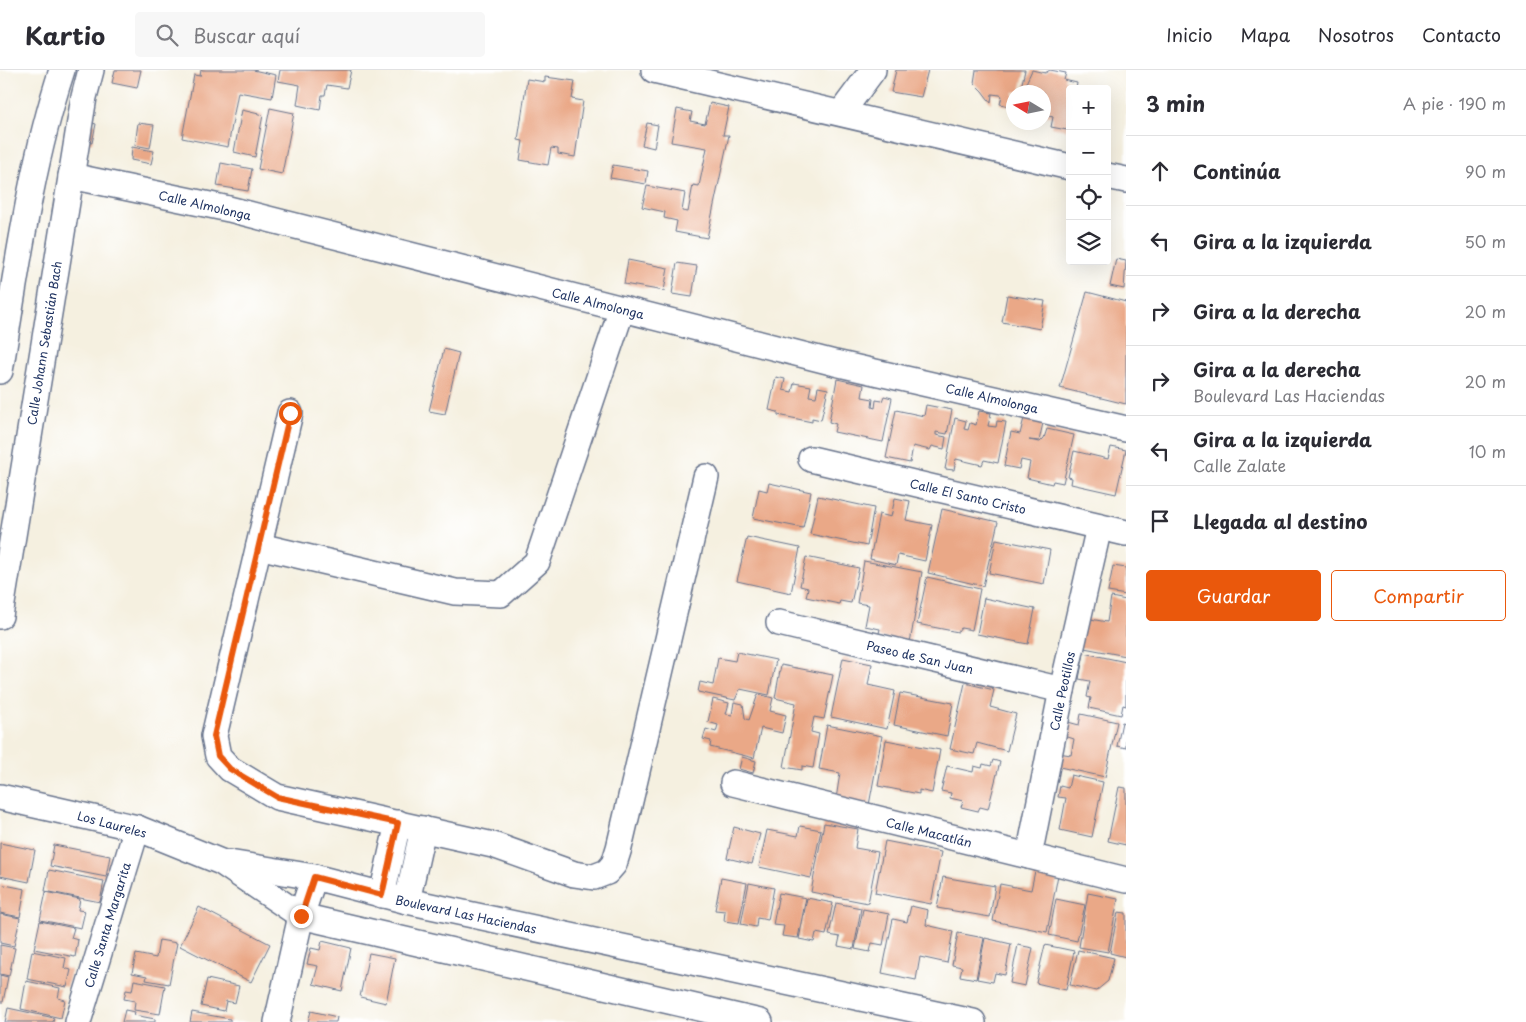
<!DOCTYPE html>
<html lang="es">
<head>
<meta charset="utf-8">
<style>
	:root { --surface:#fff; --page:#f7f7f7; --text:#2b2b33; --muted:#7c7c81; --line:#e1e1e2; --accent:#ea580c }
	body { margin:0; font-family:"Playpen Sans",sans-serif; background:var(--page); color:var(--text) }
	.controls { position:absolute; right:15px; top:15px; display:grid; overflow:hidden; border-radius:5px; box-shadow:0 5px 20px #0002 }
	.controls button { width:45px; height:45px; display:grid; place-items:center; padding:0; border:0; border-bottom:1px solid var(--line); background:var(--surface); color:var(--text); font:25px sans-serif }
	.compass { position:absolute; left:1006px; top:15px; width:45px; height:45px; border-radius:50%; background:var(--surface); box-shadow:0 5px 20px #0002; rotate:280deg }
	.stop { position:absolute; width:15px; height:15px; margin:-11px; border:4px solid #ea580c; border-radius:50%; background:#fff }
	.stop.end { background:#ea580c; border-color:#fff; box-shadow:0 1px 5px #0008 }
	.list { margin:0; padding:0; list-style:none }
	h2 { display:flex; justify-content:space-between; align-items:center; height:65px; margin:0; padding:0 20px; font-size:21px }
	h2 small { font-size:16px; font-weight:400; color:var(--muted) }
	.list li { display:grid; grid-template-columns:32px 1fr auto; gap:15px; align-items:center; box-sizing:border-box; height:70px; padding:0 20px; border-top:1px solid var(--line) }
	.list b { display:block; font-size:19px; white-space:nowrap }
	.list p { margin:0; font-size:16px; white-space:nowrap; color:var(--muted) }
	.list em { font-size:16px; font-style:normal; color:var(--muted) }
	.actions { display:flex; gap:10px; padding:15px 20px }
	.actions a { flex:1; padding:11px 0; border:1px solid var(--accent); border-radius:5px; text-align:center; font-size:18px; color:var(--accent) }
	.actions .main { background:var(--accent); color:#fff }
	.icon { flex:none; width:28px; height:28px; fill:none; stroke:currentColor; stroke-width:2; stroke-linecap:round; stroke-linejoin:round }
	.map { position:relative; flex:none; width:1126px; height:952px; overflow:hidden }
	header { display:flex; align-items:center; gap:30px; box-sizing:border-box; height:70px; padding:0 25px; background:var(--surface); border-bottom:1px solid var(--line) }
	header strong { font-size:24px }
	nav { display:flex; gap:28px; margin-inline-start:auto; font-size:18px }
	.search { width:350px; height:45px; background:var(--page); display:flex; align-items:center; gap:12px; box-sizing:border-box; padding:0 18px; border-radius:5px; color:var(--muted); font-size:19px }
	main { display:flex }
	aside { flex:1; background:var(--surface) }
	.map>svg:first-child { display:block }
</style>
</head>
<body>
<header>
<strong>Kartio</strong>
<div class="search"><svg class="icon" aria-label="search" viewBox="0 0 24 24"><circle cx="10" cy="10" r="6"/><path d="M15 15l6 6"/></svg>Buscar aquí</div>
<nav><a>Inicio</a><a>Mapa</a><a>Nosotros</a><a>Contacto</a></nav>
</header>
<main>
<div class="map">
<svg width="1126" height="952" viewBox="0 0 1126 952">
	<rect width="100%" height="100%" fill="#fff"/>
	<filter id="ink" filterUnits="userSpaceOnUse"><feTurbulence type="fractalNoise" baseFrequency=".02" numOctaves="2"/><feDisplacementMap in="SourceGraphic" scale="10" xChannelSelector="R" yChannelSelector="G"/><feConvolveMatrix kernelMatrix="1 2 1 2 8 2 1 2 1" color-interpolation-filters="sRGB"/></filter>
	<filter id="wash" filterUnits="userSpaceOnUse"><feTurbulence type="fractalNoise" baseFrequency=".0096" numOctaves="4" result="noise"/><feDisplacementMap in="SourceGraphic" scale="20" xChannelSelector="R" yChannelSelector="G"/><feGaussianBlur stdDeviation="1.12" result="paint"/><feColorMatrix in="noise" values="0 0 0 0 0 0 0 0 0 0 0 0 0 0 0 0 0 1.4 0 .05"/><feComposite in="paint" operator="in"/></filter>
	<g filter="url(#wash)">
		<rect width="100%" height="100%" fill="#f5f0e0"/>
		<g id="blocks">
			<g fill="#eaa887">
				<polygon points="115,0 141,0 137,18 112,13"/>
				<polygon points="201,0 253,0 276,5 272,28 238,22 228,77 182,68 194,5 200,6"/>
				<polygon points="280,0 351,0 347,18 327,15 325,25 322,25 320,40 297,35 300,15 278,11"/>
				<polygon points="896,0 928,0 921,27 891,22"/>
				<polygon points="976,0 1025,0 1020,22 1014,22 1014,37 1000,34 1002,26 1000,25 992,24 991,33 982,21 974,13"/>
				<polygon points="1032,0 1045,3 1050,0 1066,3 1064,10 1077,13 1076,19 1070,19 1070,49 1067,60 1051,57 1053,47 1044,45 1044,22 1022,22"/>
				<polygon points="545,7 575,11 572,29 583,31 575,87 558,84 558,79 551,78 548,95 520,90 523,71 518,70 527,9 545,12"/>
				<polygon points="710,33 729,37 723,65 729,65 707,168 675,162 677,151 664,148 665,142 642,137 647,116 685,123 682,141 688,142 693,115 699,116 707,78 671,72 677,39 692,42 690,51 705,54"/>
				<polygon points="270,38 294,43 282,104 258,99"/>
				<polygon points="242,40 263,45 255,87 234,82"/>
				<polygon points="85,51 96,54 92,73 81,71"/>
				<polygon points="138,53 154,55 150,78 135,75"/>
				<polygon points="647,53 658,55 654,78 642,75"/>
				<polygon points="132,77 154,81 151,94 131,90"/>
				<polygon points="221,93 252,99 248,121 217,116"/>
				<polygon points="613,95 648,101 646,114 610,108"/>
				<polygon points="1116,189 1126,191 1124,219 1110,216"/>
				<polygon points="628,190 668,198 664,221 624,214"/>
				<polygon points="677,193 697,196 692,227 672,224"/>
				<polygon points="1087,222 1126,232 1126,334 1060,318"/>
				<polygon points="1007,225 1045,231 1040,259 1002,252"/>
				<polygon points="444,279 459,283 445,344 429,341"/>
				<polygon points="776,307 785,309 783,320 792,322 794,313 811,316 809,326 816,327 818,317 828,319 821,350 812,348 812,352 778,345 778,342 769,340"/>
				<polygon points="837,309 864,315 862,327 873,329 872,337 875,338 876,330 882,331 884,326 892,328 883,372 834,362 836,354 829,352"/>
				<polygon points="926,335 952,340 947,364 936,362 936,365 946,367 944,379 932,376 930,380 913,376 910,393 886,388 896,340 924,346"/>
				<polygon points="979,341 991,343 988,356 996,357 997,351 1006,352 998,393 984,390 982,395 956,389 954,400 945,399 955,348 966,351 964,359 968,360 970,353 976,355"/>
				<polygon points="1024,348 1043,353 1039,371 1029,370 1040,372 1044,368 1047,359 1074,365 1063,413 1053,411 1052,414 1027,408 1030,392 1021,390 1019,399 1004,396 1011,362 1020,364"/>
				<polygon points="1111,377 1126,380 1116,424 1071,414 1072,408 1068,407 1074,381 1108,389"/>
				<polygon points="769,413 811,422 803,458 753,448 759,419 767,421"/>
				<polygon points="818,426 874,438 867,476 810,464"/>
				<polygon points="895,428 910,431 906,450 932,455 925,491 898,485 896,495 870,489 879,444 891,447"/>
				<polygon points="942,439 998,452 983,516 928,503"/>
				<polygon points="747,467 800,478 791,523 737,511"/>
				<polygon points="996,469 1050,480 1044,514 989,503"/>
				<polygon points="806,487 859,498 851,533 840,531 839,534 806,527 808,518 800,516"/>
				<polygon points="864,491 922,502 910,573 878,567 880,559 865,556 869,535 857,533"/>
				<polygon points="1113,496 1126,498 1126,525 1108,522"/>
				<polygon points="927,507 980,519 972,560 961,558 958,562 917,554"/>
				<polygon points="1111,527 1126,530 1126,586 1079,577 1085,548 1107,552"/>
				<polygon points="984,528 1035,539 1028,574 977,564"/>
				<polygon points="737,582 776,590 769,625 740,619 735,630 698,622 700,612 713,615 718,588 735,591"/>
				<polygon points="1084,583 1126,592 1126,636 1123,635 1121,645 1089,638 1091,628 1087,627 1090,611 1079,609"/>
				<polygon points="843,588 872,594 868,615 895,621 887,659 831,647"/>
				<polygon points="781,595 833,605 824,649 814,647 811,662 819,664 813,698 802,696 802,700 784,697 796,633 775,628"/>
				<polygon points="965,613 994,620 990,637 1016,644 1007,681 977,673 974,684 950,679"/>
				<polygon points="900,623 953,633 947,666 894,655"/>
				<polygon points="758,624 773,628 770,641 786,645 782,663 761,658 754,688 710,677 711,671 703,669 706,659 716,662 718,655 708,652 713,629 729,633 726,644 732,645 734,632 743,634 745,648 749,650"/>
				<polygon points="1081,644 1117,652 1105,707 1055,696 1058,683 1071,685 1074,669 1065,666 1068,652 1079,655"/>
				<polygon points="1122,652 1126,653 1126,678 1117,676"/>
				<polygon points="827,655 882,666 869,735 836,729 840,703 819,699"/>
				<polygon points="886,670 940,680 932,723 919,720 919,724 878,716"/>
				<polygon points="742,687 756,691 753,703 739,699"/>
				<polygon points="993,690 1000,692 988,739 980,737 978,741 961,737 963,731 950,728 951,723 941,721 947,696 973,702 974,696 982,698 983,694 991,696"/>
				<polygon points="1071,705 1103,712 1092,767 1060,760 1066,728 1058,727 1060,716 1068,718"/>
				<polygon points="1119,717 1126,718 1126,775 1108,771"/>
				<polygon points="824,753 858,759 855,778 878,782 868,833 811,822"/>
				<polygon points="800,756 821,760 811,808 759,797 767,760 798,766"/>
				<polygon points="734,757 760,764 752,794 727,788"/>
				<polygon points="885,771 941,782 931,834 875,823"/>
				<polygon points="0,773 35,780 29,812 0,806"/>
				<polygon points="54,775 110,786 106,807 50,796"/>
				<polygon points="49,800 104,811 100,832 45,821"/>
				<polygon points="1035,801 1058,805 1047,862 993,851 1000,814 1031,820"/>
				<polygon points="943,807 995,816 990,847 937,838"/>
				<polygon points="721,808 747,813 739,853 724,851 725,841 715,840"/>
				<polygon points="749,813 774,818 768,850 757,848 756,857 741,854"/>
				<polygon points="0,814 25,819 20,847 0,843"/>
				<polygon points="46,822 80,829 78,840 85,841 81,858 40,850"/>
				<polygon points="779,823 806,828 798,868 782,866 784,856 773,855"/>
				<polygon points="1088,823 1118,829 1108,882 1079,877"/>
				<polygon points="807,828 833,833 826,865 816,863 814,872 799,869"/>
				<polygon points="1056,829 1085,835 1077,871 1049,865"/>
				<polygon points="836,833 861,838 854,879 838,876 840,867 829,865"/>
				<polygon points="911,836 928,840 926,855 953,861 947,893 920,887 916,910 882,903 893,849 907,852"/>
				<polygon points="199,837 270,874 251,912 180,876"/>
				<polygon points="863,839 889,844 883,875 872,873 870,882 855,879"/>
				<polygon points="1118,842 1126,843 1126,887 1110,883"/>
				<polygon points="0,844 20,848 14,876 0,873"/>
				<polygon points="40,851 74,858 71,868 78,870 75,887 34,879"/>
				<polygon points="958,863 984,868 976,909 960,906 962,897 952,895"/>
				<polygon points="985,868 1011,874 1005,905 995,903 993,912 977,909"/>
				<polygon points="159,870 177,873 169,914 146,910 147,906 132,903 136,884 156,888"/>
				<polygon points="322,871 351,878 342,921 313,914 318,896 307,894 311,878 320,880"/>
				<polygon points="0,875 15,878 9,906 0,904"/>
				<polygon points="1018,875 1033,878 1025,916 1010,913"/>
				<polygon points="1045,875 1074,881 1066,920 1036,913"/>
				<polygon points="1078,880 1114,888 1108,911 1096,921 1070,915"/>
				<polygon points="32,881 66,888 64,898 71,900 67,917 27,909"/>
				<polygon points="369,883 395,888 386,933 360,927"/>
				<polygon points="0,905 8,907 3,932 0,932"/>
				<polygon points="207,909 239,916 235,933 226,931 224,941 201,936"/>
				<polygon points="134,910 165,916 160,944 134,940 135,931 124,929 126,920 132,921"/>
				<polygon points="26,911 60,918 58,928 65,930 61,948 21,939"/>
				<polygon points="8,938 54,948 53,952 5,952"/>
				<polygon points="125,940 135,942 134,945 155,949 155,952 122,952"/>
				<polygon points="311,941 337,947 336,952 308,952"/>
				<polygon points="192,942 230,949 230,952 190,952"/>
			</g>
		</g>
	</g>
	<g filter="url(#ink)">
		<use href="#blocks" fill-opacity="0" stroke="#67738c" stroke-width="1"/>
		<g fill="none" stroke-linecap="round" stroke-linejoin="round">
			<g stroke="#67738c" stroke-width="28">
				<g id="street">
					<polyline points="654,0 1070,97"/>
					<polyline points="841,43 873,0"/>
					<polyline points="71,106 229,139 835,293 1126,359"/>
					<polyline points="1107,106 1126,110"/>
					<path d="M 0,301 C 17,200 30,98 62,0"/>
					<polyline points="290,343 214,666 218,686 230,699 277,727 493,775 574,804 594,807 607,802 614,794 619,778 706,407"/>
					<polyline points="811,389 1126,463"/>
					<polyline points="259,476 455,522 501,524 537,492 622,239"/>
					<polyline points="0,546 84,27 91,0"/>
					<polyline points="779,553 1062,620"/>
					<polyline points="733,713 1126,810"/>
					<polyline points="0,727 137,758 221,792 301,846 760,952"/>
					<polyline points="1029,786 1062,620 1099,457"/>
					<polyline points="229,793 314,807 407,831 973,952"/>
					<polyline points="382,825 398,753"/>
					<polyline points="407,831 423,759"/>
					<polyline points="78,952 137,758"/>
					<polyline points="277,952 301,846 314,807"/>
				</g>
			</g>
			<use href="#street" stroke="#fff" stroke-width="25"/>
		</g>
	</g>
	<g fill="none" stroke-linecap="round" stroke-linejoin="round" filter="url(#ink)">
		<polyline stroke="#ea580c" stroke-width="6" points="290,343 214,666 218,686 230,699 277,727 398,753 382,825 314,807 301,846"/>
	</g>
	<g text-anchor="middle" dominant-baseline="central" stroke-width="4.5" stroke-linejoin="round" paint-order="stroke">
		<g font-size="12" fill="#1b2f5e" stroke="#fff">
			<text transform="translate(205 135) rotate(13)">Calle Almolonga</text>
			<text transform="translate(598 233) rotate(14)">Calle Almolonga</text>
			<text transform="translate(44 273) rotate(-81)">Calle Johann Sebastián Bach</text>
			<text transform="translate(992 328) rotate(13)">Calle Almolonga</text>
			<text transform="translate(968 426) rotate(13)">Calle El Santo Cristo</text>
			<text transform="translate(920 587) rotate(13)">Paseo de San Juan</text>
			<text transform="translate(1062 621) rotate(-78)">Calle Peotillos</text>
			<text transform="translate(112 754) rotate(15)">Los Laureles</text>
			<text transform="translate(929 762) rotate(14)">Calle Macatlán</text>
			<text transform="translate(466 844) rotate(12)">Boulevard Las Haciendas</text>
			<text transform="translate(107 855) rotate(-73)">Calle Santa Margarita</text>
		</g>
	</g>
</svg>
<div class="controls">
<button>+</button>
<button>−</button>
<button><svg class="icon" aria-label="locate" viewBox="0 0 24 24"><circle cx="12" cy="12" r="6"/><path d="M12 2v4M12 18v4M2 12h4M18 12h4"/></svg></button>
<button><svg class="icon" aria-label="layers" viewBox="0 0 24 24"><path d="M12 4l9 5-9 5-9-5zM3 14l9 5 9-5"/></svg></button>
</div>
<svg class="compass" viewBox="-18 -18 36 36"><path d="M0-13l5 13h-10z" fill="#e53935"/><path d="M0 13l5-13h-10z" fill="#7c7c81"/></svg>
<div class="stop" style="left:290px;top:343px"></div>
<div class="stop end" style="left:301px;top:846px"></div>
</div>
<aside>
<h2>3 min<small>A pie · 190 m</small></h2>
<ul class="list">
<li><svg class="icon" aria-label="ahead" viewBox="0 0 24 24"><path d="M12 20V5M6 11l6-6 6 6"/></svg><div><b>Continúa</b></div><em>90 m</em></li>
<li><svg class="icon" aria-label="left" viewBox="0 0 24 24"><path d="M17 20v-9H6M10 6l-5 5 5 5"/></svg><div><b>Gira a la izquierda</b></div><em>50 m</em></li>
<li><svg class="icon" aria-label="right" viewBox="0 0 24 24"><path d="M7 20v-9h11M14 6l5 5-5 5"/></svg><div><b>Gira a la derecha</b></div><em>20 m</em></li>
<li><svg class="icon" aria-label="right" viewBox="0 0 24 24"><path d="M7 20v-9h11M14 6l5 5-5 5"/></svg><div><b>Gira a la derecha</b><p>Boulevard Las Haciendas</p></div><em>20 m</em></li>
<li><svg class="icon" aria-label="left" viewBox="0 0 24 24"><path d="M17 20v-9H6M10 6l-5 5 5 5"/></svg><div><b>Gira a la izquierda</b><p>Calle Zalate</p></div><em>10 m</em></li>
<li><svg class="icon" aria-label="arrive" viewBox="0 0 24 24"><path d="M6 21V4h12l-3 4 3 4H6"/></svg><div><b>Llegada al destino</b></div></li>
</ul>
<div class="actions"><a class="main">Guardar</a><a>Compartir</a></div>
</aside>
</main>
</body>
</html>
